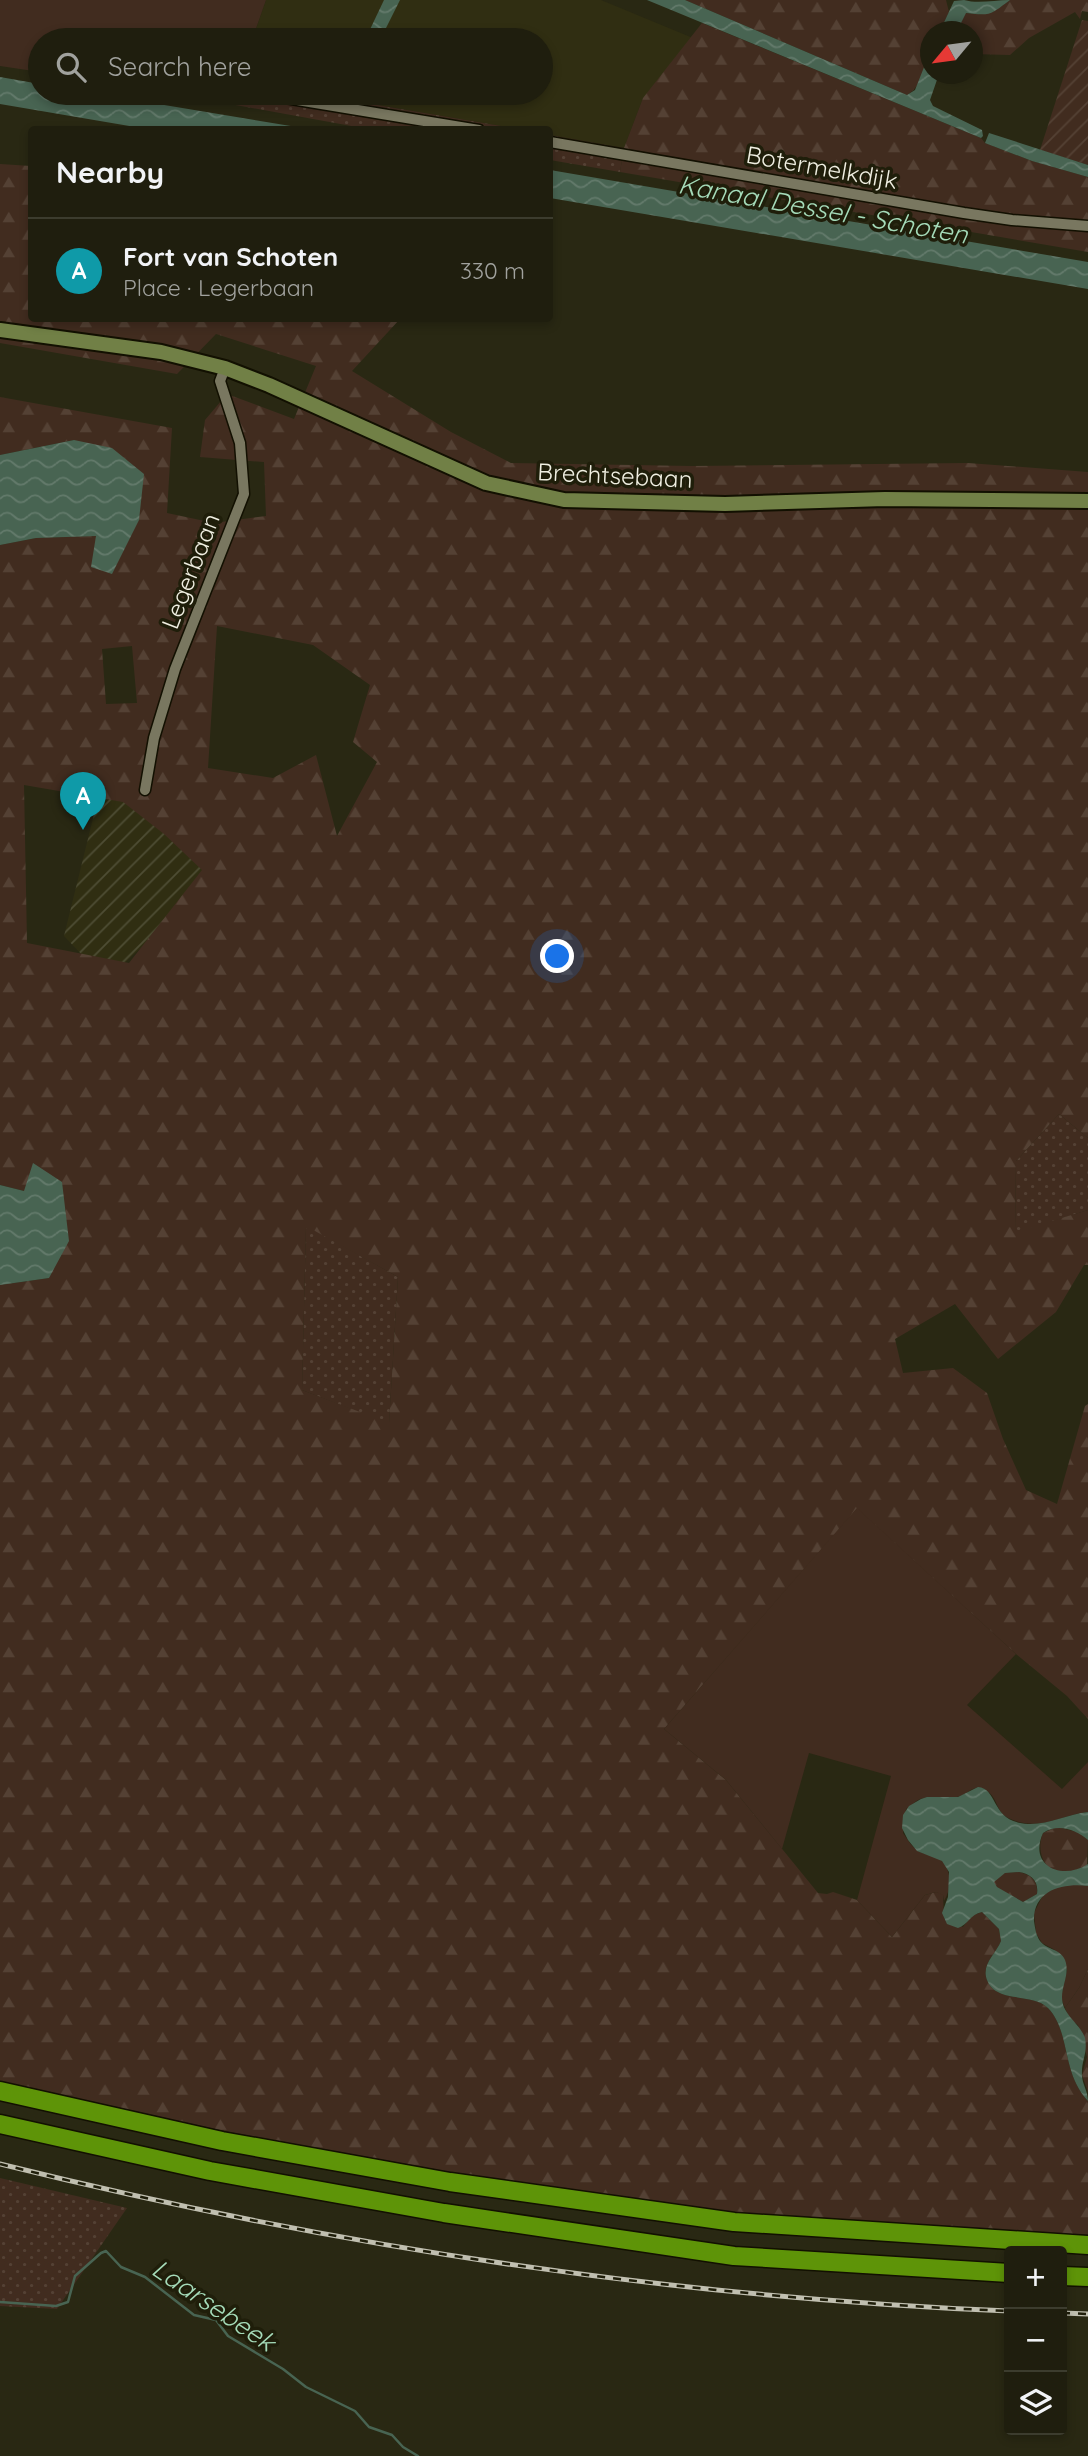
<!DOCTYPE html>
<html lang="en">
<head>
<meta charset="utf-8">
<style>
	:root { --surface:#1f1e0e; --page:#2c2b1c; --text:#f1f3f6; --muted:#a1a29e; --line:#3c3c2e; --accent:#0f766e }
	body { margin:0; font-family:Quicksand,sans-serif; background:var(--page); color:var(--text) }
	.controls { position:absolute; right:21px; bottom:21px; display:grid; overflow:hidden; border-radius:7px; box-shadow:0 4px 10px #0003 }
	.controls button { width:63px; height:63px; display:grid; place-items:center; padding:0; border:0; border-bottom:2px solid var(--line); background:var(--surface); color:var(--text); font:35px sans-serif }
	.compass { position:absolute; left:920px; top:21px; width:63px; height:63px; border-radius:50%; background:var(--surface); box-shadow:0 4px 10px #0003; rotate:241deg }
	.you { position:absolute; left:558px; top:957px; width:24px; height:24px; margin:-18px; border:5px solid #fff; border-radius:50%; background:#1a73e8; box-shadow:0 0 0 10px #1a73e833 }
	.badge { display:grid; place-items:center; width:46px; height:46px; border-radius:50%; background:var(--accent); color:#fff; font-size:23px; font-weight:700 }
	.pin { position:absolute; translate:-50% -58px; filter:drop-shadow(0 2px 4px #0008) }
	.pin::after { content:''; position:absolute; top:37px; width:24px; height:21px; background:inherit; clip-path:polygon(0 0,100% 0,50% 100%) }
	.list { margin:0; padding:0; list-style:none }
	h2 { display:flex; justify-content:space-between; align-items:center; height:91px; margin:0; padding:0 28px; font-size:30px }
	h2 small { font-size:23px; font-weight:400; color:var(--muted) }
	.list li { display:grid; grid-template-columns:46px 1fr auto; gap:21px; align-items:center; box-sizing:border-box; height:105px; padding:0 28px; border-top:2px solid var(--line) }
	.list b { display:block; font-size:26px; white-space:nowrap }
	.list p { margin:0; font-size:23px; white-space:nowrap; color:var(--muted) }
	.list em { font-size:23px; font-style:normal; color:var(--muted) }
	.icon { flex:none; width:38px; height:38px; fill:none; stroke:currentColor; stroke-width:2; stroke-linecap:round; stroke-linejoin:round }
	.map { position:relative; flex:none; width:1088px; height:2456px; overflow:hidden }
	.search { position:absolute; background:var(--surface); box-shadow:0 4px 10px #0003; left:28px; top:28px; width:525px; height:77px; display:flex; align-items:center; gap:18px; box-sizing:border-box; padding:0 24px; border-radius:38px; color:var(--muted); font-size:26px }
	.panel { position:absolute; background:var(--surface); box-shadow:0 4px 10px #0003; left:28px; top:126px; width:525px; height:196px; border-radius:7px }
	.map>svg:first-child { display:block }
</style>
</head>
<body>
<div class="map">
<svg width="1088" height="2456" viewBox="0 0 1088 2456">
	<defs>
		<pattern id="industrial-furrows" width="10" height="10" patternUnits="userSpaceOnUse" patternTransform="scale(1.75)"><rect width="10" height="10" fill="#302e12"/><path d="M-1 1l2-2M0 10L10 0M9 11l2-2" fill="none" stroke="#4e4d34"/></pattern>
		<pattern id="grass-dots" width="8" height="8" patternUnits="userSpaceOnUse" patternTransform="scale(1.75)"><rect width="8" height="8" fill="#412c1f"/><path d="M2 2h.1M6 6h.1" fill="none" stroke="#544134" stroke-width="1.8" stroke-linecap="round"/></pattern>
		<pattern id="forest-firs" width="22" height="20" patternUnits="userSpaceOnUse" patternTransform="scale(1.75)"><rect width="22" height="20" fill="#412c1f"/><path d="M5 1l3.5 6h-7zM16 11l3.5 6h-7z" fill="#544134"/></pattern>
		<pattern id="garden-furrows" width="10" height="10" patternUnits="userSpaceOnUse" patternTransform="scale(1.75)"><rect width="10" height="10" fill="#412c1f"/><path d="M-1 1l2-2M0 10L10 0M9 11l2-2" fill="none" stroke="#544134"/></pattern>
		<pattern id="water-waves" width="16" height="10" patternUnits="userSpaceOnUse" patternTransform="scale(1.75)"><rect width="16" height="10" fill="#486452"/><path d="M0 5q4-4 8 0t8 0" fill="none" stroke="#637a6b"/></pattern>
	</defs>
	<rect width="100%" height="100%" fill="#292813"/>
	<polygon fill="#302e12" points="266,0 601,0 705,43 643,98 624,148 550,135 550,130 519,129 307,93 541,93 541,40 252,40"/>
	<polygon fill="url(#industrial-furrows)" points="100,790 124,794 208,872 177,914 106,980 64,936"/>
	<g fill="url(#grass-dots)">
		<polygon points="244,93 307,93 519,129 368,129 230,104 243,102"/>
		<polygon points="550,135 624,148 620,172 550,160"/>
		<polygon points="1059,1114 1088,1138 1088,1210 1015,1233 1016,1161"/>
		<polygon points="306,1225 398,1277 389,1424 302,1390"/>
		<polygon points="0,2178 127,2208 57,2309 0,2306"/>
	</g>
	<g fill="url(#forest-firs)" fill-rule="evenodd">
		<path d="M 685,0 L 946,0 L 949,12 L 940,31 L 930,32 C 930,51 926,84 907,95 Z"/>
		<path d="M 1010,0 L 1088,0 L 1088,12 L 1082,11 L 1080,19 L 1075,12 L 1029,38 L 1010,55 L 973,54 L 972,32 L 957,32 L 965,13 C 989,16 991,14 1010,0 Z"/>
		<polygon points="702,23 981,138 985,143 1032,161 1088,177 1088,252 620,172 624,148 643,98"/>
		<path d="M 0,164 L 31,166 L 32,318 L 400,319 L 352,371 L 451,432 L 511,463 L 692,466 L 968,463 L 1088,472 L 1088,1138 L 1059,1114 L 1016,1161 L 1015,1232 L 1088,1210 L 1088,1265 L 1084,1265 L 1056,1312 L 998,1359 L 955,1304 L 895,1339 L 903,1373 L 953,1368 L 987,1393 L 1003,1439 L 1026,1490 L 1057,1504 L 1085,1406 L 1088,1404 L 1088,1719 L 1067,1696 L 1016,1654 L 857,1509 L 664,1729 L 726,1780 L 818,1893 L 827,1894 L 833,1892 L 857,1900 L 892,1937 L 925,1895 L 936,1892 L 943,1894 L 944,1919 L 963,1927 L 971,1916 L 982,1912 L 999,1929 L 1001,1941 C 996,1954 981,1964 987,1980 C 996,2004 1032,1992 1048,2008 C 1071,2032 1061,2072 1088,2101 L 1088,2235 L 735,2213 L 451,2172 L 224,2131 L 0,2081 L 0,1285 L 49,1278 L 24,1191 L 0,1185 L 0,545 L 36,538 L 97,536 L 112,573 L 74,440 L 0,455 L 0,397 L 172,428 L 167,513 L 214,523 L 266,516 L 264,462 L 200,457 L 205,420 L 227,394 L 294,419 L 316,366 L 216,334 L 177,374 L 0,343 ZM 217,626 L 313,645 L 370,685 L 353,742 L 377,762 L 337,836 L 316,755 L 273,778 L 208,768 ZM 132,646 L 137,703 L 106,704 L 102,649 ZM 24,785 L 123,802 L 164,834 L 202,870 L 129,963 L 27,943 ZM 306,1226 L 398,1277 L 389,1423 L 302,1390 Z"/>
		<path d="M 1057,1827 L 1081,1833 L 1088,1840 L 1087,1866 C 1080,1868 1071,1873 1064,1873 C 1043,1873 1036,1849 1043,1833 Z"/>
		<path d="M 1019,1872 C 1031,1875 1038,1880 1037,1894 L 1023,1902 L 996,1887 L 993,1881 L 1005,1873 Z"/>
		<polygon points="1088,1969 1088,2092 1082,2075 1087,2057 1078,2025 1070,2019 1065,2008 1079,1988"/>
	</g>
	<g fill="#412c1f">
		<polygon points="0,0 266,0 252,40 40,40 40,72 0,66"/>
		<polygon points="160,93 244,93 243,102 230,104"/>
		<path d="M 857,1508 L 1016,1654 L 967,1705 L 1062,1789 L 1088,1762 L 1088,1812 C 1067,1814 1046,1827 1024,1823 C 991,1817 1003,1802 986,1790 C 976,1782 967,1795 957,1797 C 946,1800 935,1795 924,1798 C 917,1799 912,1805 906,1809 L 903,1833 C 907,1839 912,1847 918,1851 C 925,1855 934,1855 940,1859 C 952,1869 952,1889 944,1901 L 943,1895 L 936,1892 L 925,1895 L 892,1937 L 857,1900 L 891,1776 L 809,1753 L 782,1849 L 726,1780 L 664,1729 Z"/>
		<polygon points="1071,1884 1088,1886 1088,1969 1079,1988 1065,2008 1061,1998 1067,1970 1055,1950 1042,1943 1036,1933 1034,1913 1043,1895 1057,1887"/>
	</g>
	<polygon fill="url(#garden-furrows)" points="1082,20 1088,21 1088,165 1040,150"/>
	<g fill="url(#water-waves)" fill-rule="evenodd">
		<polygon points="384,0 400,0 380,40 365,40"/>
		<polygon points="647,0 685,0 907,95 915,90 930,52 930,74 939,74 930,100 933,106 982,130 983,136 981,138"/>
		<path d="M 964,0 C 978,4 994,0 1010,0 C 990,15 991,16 966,13 L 957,31 L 940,31 L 954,1 Z"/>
		<polygon points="0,77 40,84 40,93 92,93 309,129 147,129 0,104"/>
		<polygon points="989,133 1088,165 1088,177 1032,161 985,143"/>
		<polygon points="550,170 1088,262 1088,289 550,198"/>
		<polygon points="74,440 112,448 144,474 139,520 112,574 91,567 96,536 36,538 0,545 0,455"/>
		<polygon points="33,1163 62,1182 69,1241 49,1278 0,1285 0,1185 24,1191"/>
		<path d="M 978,1787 C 999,1789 990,1822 1028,1824 C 1048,1825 1068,1814 1088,1812 L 1088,1840 C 1076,1829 1057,1823 1043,1833 C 1028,1866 1062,1881 1088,1864 L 1088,1886 C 1063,1883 1033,1890 1034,1921 C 1035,1928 1036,1935 1040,1941 C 1047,1950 1061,1949 1065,1960 C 1070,1973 1062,1985 1062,1997 C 1062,2015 1080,2023 1085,2038 C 1088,2053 1081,2061 1082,2075 C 1082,2084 1088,2091 1088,2101 C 1061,2072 1071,2032 1048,2008 C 1032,1992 996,2004 987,1980 C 981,1964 996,1954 1001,1941 L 999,1929 L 982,1912 C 970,1914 968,1925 958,1928 L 947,1924 L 942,1913 L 948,1897 L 949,1872 L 942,1861 L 917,1851 L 908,1840 L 902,1828 L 903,1815 L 909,1806 L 921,1799 L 927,1797 L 958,1797 ZM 1019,1872 C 1031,1874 1039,1881 1037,1894 L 1023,1902 L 997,1887 L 994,1882 L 1005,1873 Z"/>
	</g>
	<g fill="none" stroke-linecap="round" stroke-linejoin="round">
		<polyline stroke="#486452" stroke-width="2.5" points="0,2302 56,2306 68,2302 75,2276 101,2253 106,2251 121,2267 145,2277 194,2315 216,2320 228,2336 283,2369 306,2387 355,2411 369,2427 392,2435 403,2447 418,2456"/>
		<g stroke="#121001" stroke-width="13">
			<g id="minor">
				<polyline points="254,93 479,130"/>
				<polyline points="550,142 964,213 1012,220 1088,226"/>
				<polyline points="145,790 154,738 175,669 244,494 240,443 220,381 225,368"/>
			</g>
		</g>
		<g stroke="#121001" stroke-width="18">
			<polyline id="secondary" points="0,330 161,352 225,368 269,385 486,483 564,500 725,504 885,499 1088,501"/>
		</g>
		<g stroke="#121001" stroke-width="21">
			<g id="motorway">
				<polyline points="0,2091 222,2141 450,2182 734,2222 1088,2245"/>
				<polyline points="0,2124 210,2171 444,2213 734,2256 1009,2273"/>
				<polyline points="1062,2276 1088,2277"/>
			</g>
		</g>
		<use href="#minor" stroke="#797760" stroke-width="10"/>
		<use href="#secondary" stroke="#718046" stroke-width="14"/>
		<use href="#motorway" stroke="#5e9408" stroke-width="18"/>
		<g stroke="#c0bfb0" stroke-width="5">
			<g id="rail">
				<path d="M 0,2164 C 331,2246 668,2297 1009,2311"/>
				<polyline points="1062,2313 1088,2314"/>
			</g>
		</g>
		<use href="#rail" stroke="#1f1e0a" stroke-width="2.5" stroke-dasharray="8" stroke-linecap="butt"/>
	</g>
	<g text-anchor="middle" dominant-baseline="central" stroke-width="7" stroke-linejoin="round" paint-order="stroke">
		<g font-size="24" fill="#f0efe2" stroke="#1f1e0a">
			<text transform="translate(822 167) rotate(10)">Botermelkdijk</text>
			<text transform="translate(615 475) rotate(3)">Brechtsebaan</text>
			<text transform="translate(190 571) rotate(-69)">Legerbaan</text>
		</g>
		<g font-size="26" font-style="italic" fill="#a5dbb9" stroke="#1f1e0a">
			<text transform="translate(823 209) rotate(10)">Kanaal Dessel - Schoten</text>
			<text transform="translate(214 2305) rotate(34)">Laarsebeek</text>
		</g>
	</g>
</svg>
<div class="controls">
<button>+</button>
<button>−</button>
<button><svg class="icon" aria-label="layers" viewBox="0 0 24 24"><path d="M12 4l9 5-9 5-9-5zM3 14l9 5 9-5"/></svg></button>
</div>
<svg class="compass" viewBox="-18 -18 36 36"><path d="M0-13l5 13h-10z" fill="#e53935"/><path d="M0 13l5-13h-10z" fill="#a1a29e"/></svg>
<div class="you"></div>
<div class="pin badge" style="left:83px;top:830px;background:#0f9aa8">A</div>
<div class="search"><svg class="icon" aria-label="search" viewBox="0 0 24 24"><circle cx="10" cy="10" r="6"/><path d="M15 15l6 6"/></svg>Search here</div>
<section class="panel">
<h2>Nearby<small></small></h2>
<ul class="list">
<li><span class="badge" style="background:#0f9aa8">A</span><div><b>Fort van Schoten</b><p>Place · Legerbaan</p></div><em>330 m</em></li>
</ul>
</section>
</div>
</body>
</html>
